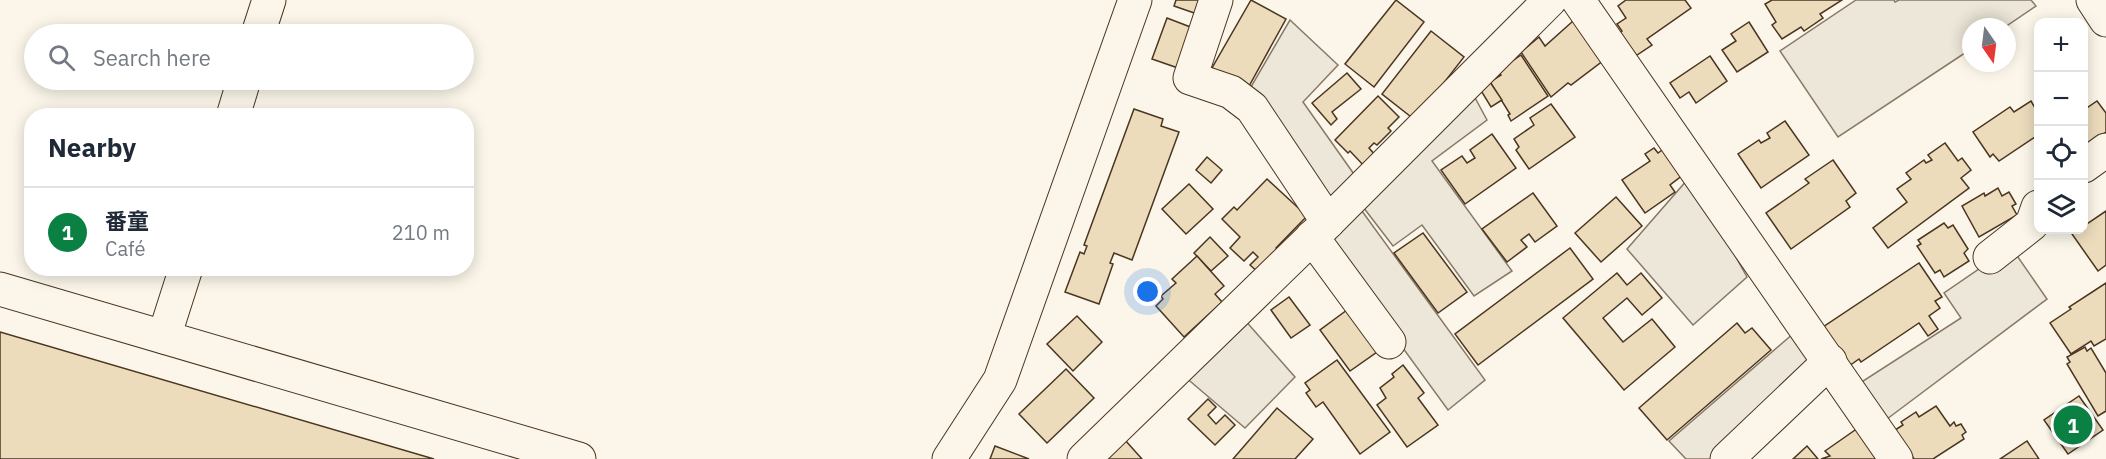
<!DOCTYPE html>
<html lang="en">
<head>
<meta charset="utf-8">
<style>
	:root { --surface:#fff; --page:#f6f6f7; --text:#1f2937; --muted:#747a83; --line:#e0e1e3; --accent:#0b8043 }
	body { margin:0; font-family:"IBM Plex Sans","Noto Sans JP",sans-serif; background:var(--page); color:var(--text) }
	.controls { position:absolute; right:18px; top:18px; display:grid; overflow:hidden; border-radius:12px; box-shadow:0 3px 15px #0003 }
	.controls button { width:54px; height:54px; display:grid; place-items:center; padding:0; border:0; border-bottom:2px solid var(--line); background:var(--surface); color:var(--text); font:30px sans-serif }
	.compass { position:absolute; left:1962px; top:18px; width:54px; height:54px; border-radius:50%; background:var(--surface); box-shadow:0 3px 15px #0003; rotate:166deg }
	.you { position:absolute; left:1148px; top:292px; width:21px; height:21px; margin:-15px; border:4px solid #fff; border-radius:50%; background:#1a73e8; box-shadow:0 0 0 9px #1a73e833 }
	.badge { display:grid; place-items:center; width:39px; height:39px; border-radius:50%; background:var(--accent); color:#fff; font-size:20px; font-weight:700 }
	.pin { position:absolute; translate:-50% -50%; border:3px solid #fff; box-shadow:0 2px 6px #0006 }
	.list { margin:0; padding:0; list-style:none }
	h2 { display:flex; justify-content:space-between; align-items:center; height:78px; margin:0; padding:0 24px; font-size:26px }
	h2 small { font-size:20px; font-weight:400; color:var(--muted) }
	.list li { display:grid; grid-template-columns:39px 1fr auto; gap:18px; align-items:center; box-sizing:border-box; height:90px; padding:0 24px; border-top:2px solid var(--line) }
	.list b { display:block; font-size:22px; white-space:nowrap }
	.list p { margin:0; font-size:20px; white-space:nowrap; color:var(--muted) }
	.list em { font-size:20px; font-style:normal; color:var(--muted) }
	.icon { flex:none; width:33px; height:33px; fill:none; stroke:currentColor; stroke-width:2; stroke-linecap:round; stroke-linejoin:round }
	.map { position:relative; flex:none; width:2106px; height:459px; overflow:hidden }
	.search { position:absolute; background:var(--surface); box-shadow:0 3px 15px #0003; left:24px; top:24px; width:450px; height:66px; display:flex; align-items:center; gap:15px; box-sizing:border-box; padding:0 21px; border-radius:33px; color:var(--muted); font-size:22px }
	.panel { position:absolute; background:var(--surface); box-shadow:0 3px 15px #0003; left:24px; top:108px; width:450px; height:168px; border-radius:24px }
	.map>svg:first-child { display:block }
</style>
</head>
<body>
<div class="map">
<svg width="2106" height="459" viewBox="0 0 2106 459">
	<rect width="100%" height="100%" fill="#fbf6e9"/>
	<g fill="#ede7d9" stroke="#887966" stroke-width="1.5">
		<polygon points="1856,0 1894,0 1895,2 1899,0 2031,0 2036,6 2005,27 1971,27 1971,49 1838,137 1780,51"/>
		<polygon points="1290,20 1338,65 1303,102 1356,177 1327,205 1248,92"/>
		<polygon points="1473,94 1487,120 1432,161 1512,271 1474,296 1422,225 1393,246 1360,203"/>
		<polygon points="1695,171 1717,223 1747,277 1693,325 1627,249"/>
		<polygon points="1359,207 1485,380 1448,410 1325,241"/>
		<polygon points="2011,247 2047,299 1883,422 1860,383 1961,318 1944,293"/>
		<polygon points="1243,318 1295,377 1245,428 1184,376"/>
		<polygon points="1794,333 1817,364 1715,459 1686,459 1669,441"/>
	</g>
	<g fill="#ecdcbc" stroke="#4a3520" stroke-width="1.5">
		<polygon points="1176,0 1205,0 1200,15 1174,6"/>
		<polygon points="1251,0 1286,19 1248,88 1212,68"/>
		<polygon points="1396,0 1424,22 1374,87 1345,64"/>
		<polygon points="1626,0 1685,0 1691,8 1647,39 1652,45 1631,59 1615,36 1622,31 1617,24 1626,18 1618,6"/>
		<polygon points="1772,0 1842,0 1820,14 1823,18 1804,31 1801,27 1782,39 1772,25 1776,22 1765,4"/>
		<polygon points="1167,18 1193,28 1178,68 1152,59"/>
		<polygon points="1573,21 1604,60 1571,85 1568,83 1551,97 1521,52 1539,37 1545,46"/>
		<polygon points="1749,22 1768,52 1737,72 1722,50 1736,41 1731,34"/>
		<polygon points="1431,31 1464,57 1415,120 1382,94"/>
		<polygon points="1521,55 1548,96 1511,121 1508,115 1510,114 1490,82 1501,75 1498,71"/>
		<polygon points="1710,56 1727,81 1696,103 1689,92 1680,98 1670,83"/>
		<polygon points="1347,73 1361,89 1332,112 1337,119 1331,125 1312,103"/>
		<polygon points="1490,82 1502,100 1491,107 1480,89"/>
		<polygon points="1378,96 1399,117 1388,128 1391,131 1377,145 1374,143 1369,148 1376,156 1365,167 1350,151 1348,153 1335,140"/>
		<polygon points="2031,101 2038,113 2038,135 1999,161 1993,154 1990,157 1973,132 2010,107 2014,112"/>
		<polygon points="2097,101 2106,113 2106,132 2084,148 2084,110"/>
		<polygon points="1551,104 1575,137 1529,169 1516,150 1519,147 1514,139 1534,125 1530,118"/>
		<polygon points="1134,109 1163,119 1161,126 1179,132 1132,260 1114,253 1110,263 1113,264 1099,304 1065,292 1080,252 1084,254 1087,246 1084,245"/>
		<polygon points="1785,121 1809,155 1761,188 1738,154 1759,140 1761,143 1770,138 1767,133"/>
		<polygon points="1492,134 1516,168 1465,204 1441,170 1462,156 1467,163 1475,158 1470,150"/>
		<polygon points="1945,143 1958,161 1962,158 1971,170 1961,178 1969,188 1888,248 1873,228 1907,202 1897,189 1911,179 1906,173 1924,160 1926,163 1932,160 1928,155"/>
		<polygon points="1669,145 1688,171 1670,185 1675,192 1645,213 1622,180 1650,161 1645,154 1654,148 1658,153"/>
		<polygon points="1207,157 1222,170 1211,183 1196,170"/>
		<polygon points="1833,160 1856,193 1846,201 1850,207 1791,249 1766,213 1809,183 1805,179"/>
		<polygon points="1267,179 1307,216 1276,248 1279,251 1259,273 1250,265 1258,257 1253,252 1244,261 1230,248 1240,237 1222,219 1234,207 1237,210"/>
		<polygon points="1189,184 1213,209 1186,234 1162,209"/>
		<polygon points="1998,188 2002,196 2009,192 2016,204 2012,206 2017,215 1979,237 1962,206 1984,193 1985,196"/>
		<polygon points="1533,193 1557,226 1535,242 1529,234 1521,240 1527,247 1507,262 1482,229"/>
		<polygon points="1616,197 1642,226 1601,262 1575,233"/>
		<polygon points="2106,211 2106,265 2098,271 2072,234 2079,230 2084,230 2084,226"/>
		<polygon points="1944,223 1948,228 1953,225 1968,249 1964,253 1969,261 1944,277 1940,270 1935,273 1917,246 1921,244 1918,240"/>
		<polygon points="1423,233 1467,292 1438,313 1394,253"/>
		<polygon points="1210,237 1228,256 1211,271 1194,253"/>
		<polygon points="1570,248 1593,279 1478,365 1455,334"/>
		<polygon points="1197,256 1224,286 1215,294 1222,302 1184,337 1156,306 1163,299 1161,296 1176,283 1172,279"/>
		<polygon points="1919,263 1942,297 1935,301 1940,308 1929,316 1938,329 1928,336 1919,323 1861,362 1859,359 1849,366 1823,327"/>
		<polygon points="1617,273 1627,285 1641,273 1662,298 1642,315 1627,298 1603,318 1623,342 1652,319 1675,347 1624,390 1563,318"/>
		<polygon points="2106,283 2106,339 2094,346 2091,341 2071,354 2050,323 2071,309 2069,307"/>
		<polygon points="1289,297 1310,325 1291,338 1271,310"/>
		<polygon points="1347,310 1377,352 1350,371 1320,330"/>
		<polygon points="1077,316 1102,342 1073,371 1047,344"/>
		<polygon points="1737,323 1745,333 1752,328 1771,350 1667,440 1639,408"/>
		<polygon points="0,332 434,459 0,459"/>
		<polygon points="2085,347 2087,351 2091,348 2106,373 2106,411 2098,416 2067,364 2070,362 2067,357"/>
		<polygon points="1337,360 1390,432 1360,454 1323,402 1316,407 1306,393 1310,390 1305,383"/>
		<polygon points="1403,365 1424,393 1418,398 1438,425 1407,447 1377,405 1386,398 1380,388 1394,377 1392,374"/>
		<polygon points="1066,369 1094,398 1047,443 1019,414"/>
		<polygon points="2079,396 2103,430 2068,454 2044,420"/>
		<polygon points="1208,399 1216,407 1208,415 1216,424 1225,415 1235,425 1215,445 1188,419"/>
		<polygon points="1936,406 1950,426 1954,422 1956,426 1961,424 1966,432 1962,435 1964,439 1933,459 1914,459 1904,444 1892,432 1903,425 1901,422 1916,412 1919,417"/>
		<polygon points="1277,408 1313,439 1295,459 1233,459"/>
		<polygon points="1858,428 1879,459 1821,459 1830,456 1825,451"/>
		<polygon points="1125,440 1142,459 1106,459"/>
		<polygon points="2027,441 2039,459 2000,459"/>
		<polygon points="995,446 1029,459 990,459"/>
		<polygon points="1807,446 1818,459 1793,459"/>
	</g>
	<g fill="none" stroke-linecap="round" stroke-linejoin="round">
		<g stroke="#4a3520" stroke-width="35">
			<g id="minor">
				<polyline points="1216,0 1190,78 1231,92 1252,108 1328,222"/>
				<polyline points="1578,0 1896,459"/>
				<polyline points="258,34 269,0"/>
				<polyline points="233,116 244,80"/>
				<polyline points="2084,166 2106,150"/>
				<polyline points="1312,237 1389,342"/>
				<polyline points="1990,257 2032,224 2038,207"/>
				<polyline points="0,289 579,459"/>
				<polyline points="164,337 186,268"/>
				<polyline points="949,459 1000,380 1135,0"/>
				<polyline points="1084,459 1323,227 1550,0"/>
				<polyline points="1727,459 1830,361"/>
			</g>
		</g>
		<g stroke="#4a3520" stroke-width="35">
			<polyline id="highway" points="2093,0 2106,20"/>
		</g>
		<use href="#minor" stroke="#fbf6e9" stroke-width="33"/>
		<use href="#highway" stroke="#fbf6e9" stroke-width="33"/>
	</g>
</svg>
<div class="controls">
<button>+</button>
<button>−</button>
<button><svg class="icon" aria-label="locate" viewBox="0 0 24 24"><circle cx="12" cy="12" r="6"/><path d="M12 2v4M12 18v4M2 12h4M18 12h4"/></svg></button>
<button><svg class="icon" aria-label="layers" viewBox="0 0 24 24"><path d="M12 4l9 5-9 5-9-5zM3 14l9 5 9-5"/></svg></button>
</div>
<svg class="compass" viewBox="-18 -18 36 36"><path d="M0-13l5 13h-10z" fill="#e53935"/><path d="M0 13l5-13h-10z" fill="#747a83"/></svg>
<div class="you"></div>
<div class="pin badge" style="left:2073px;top:425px">1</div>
<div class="search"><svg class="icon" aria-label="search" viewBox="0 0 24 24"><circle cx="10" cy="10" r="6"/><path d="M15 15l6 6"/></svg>Search here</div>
<section class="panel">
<h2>Nearby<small></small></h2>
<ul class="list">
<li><span class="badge">1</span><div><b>番童</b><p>Café</p></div><em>210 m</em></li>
</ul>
</section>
</div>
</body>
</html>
